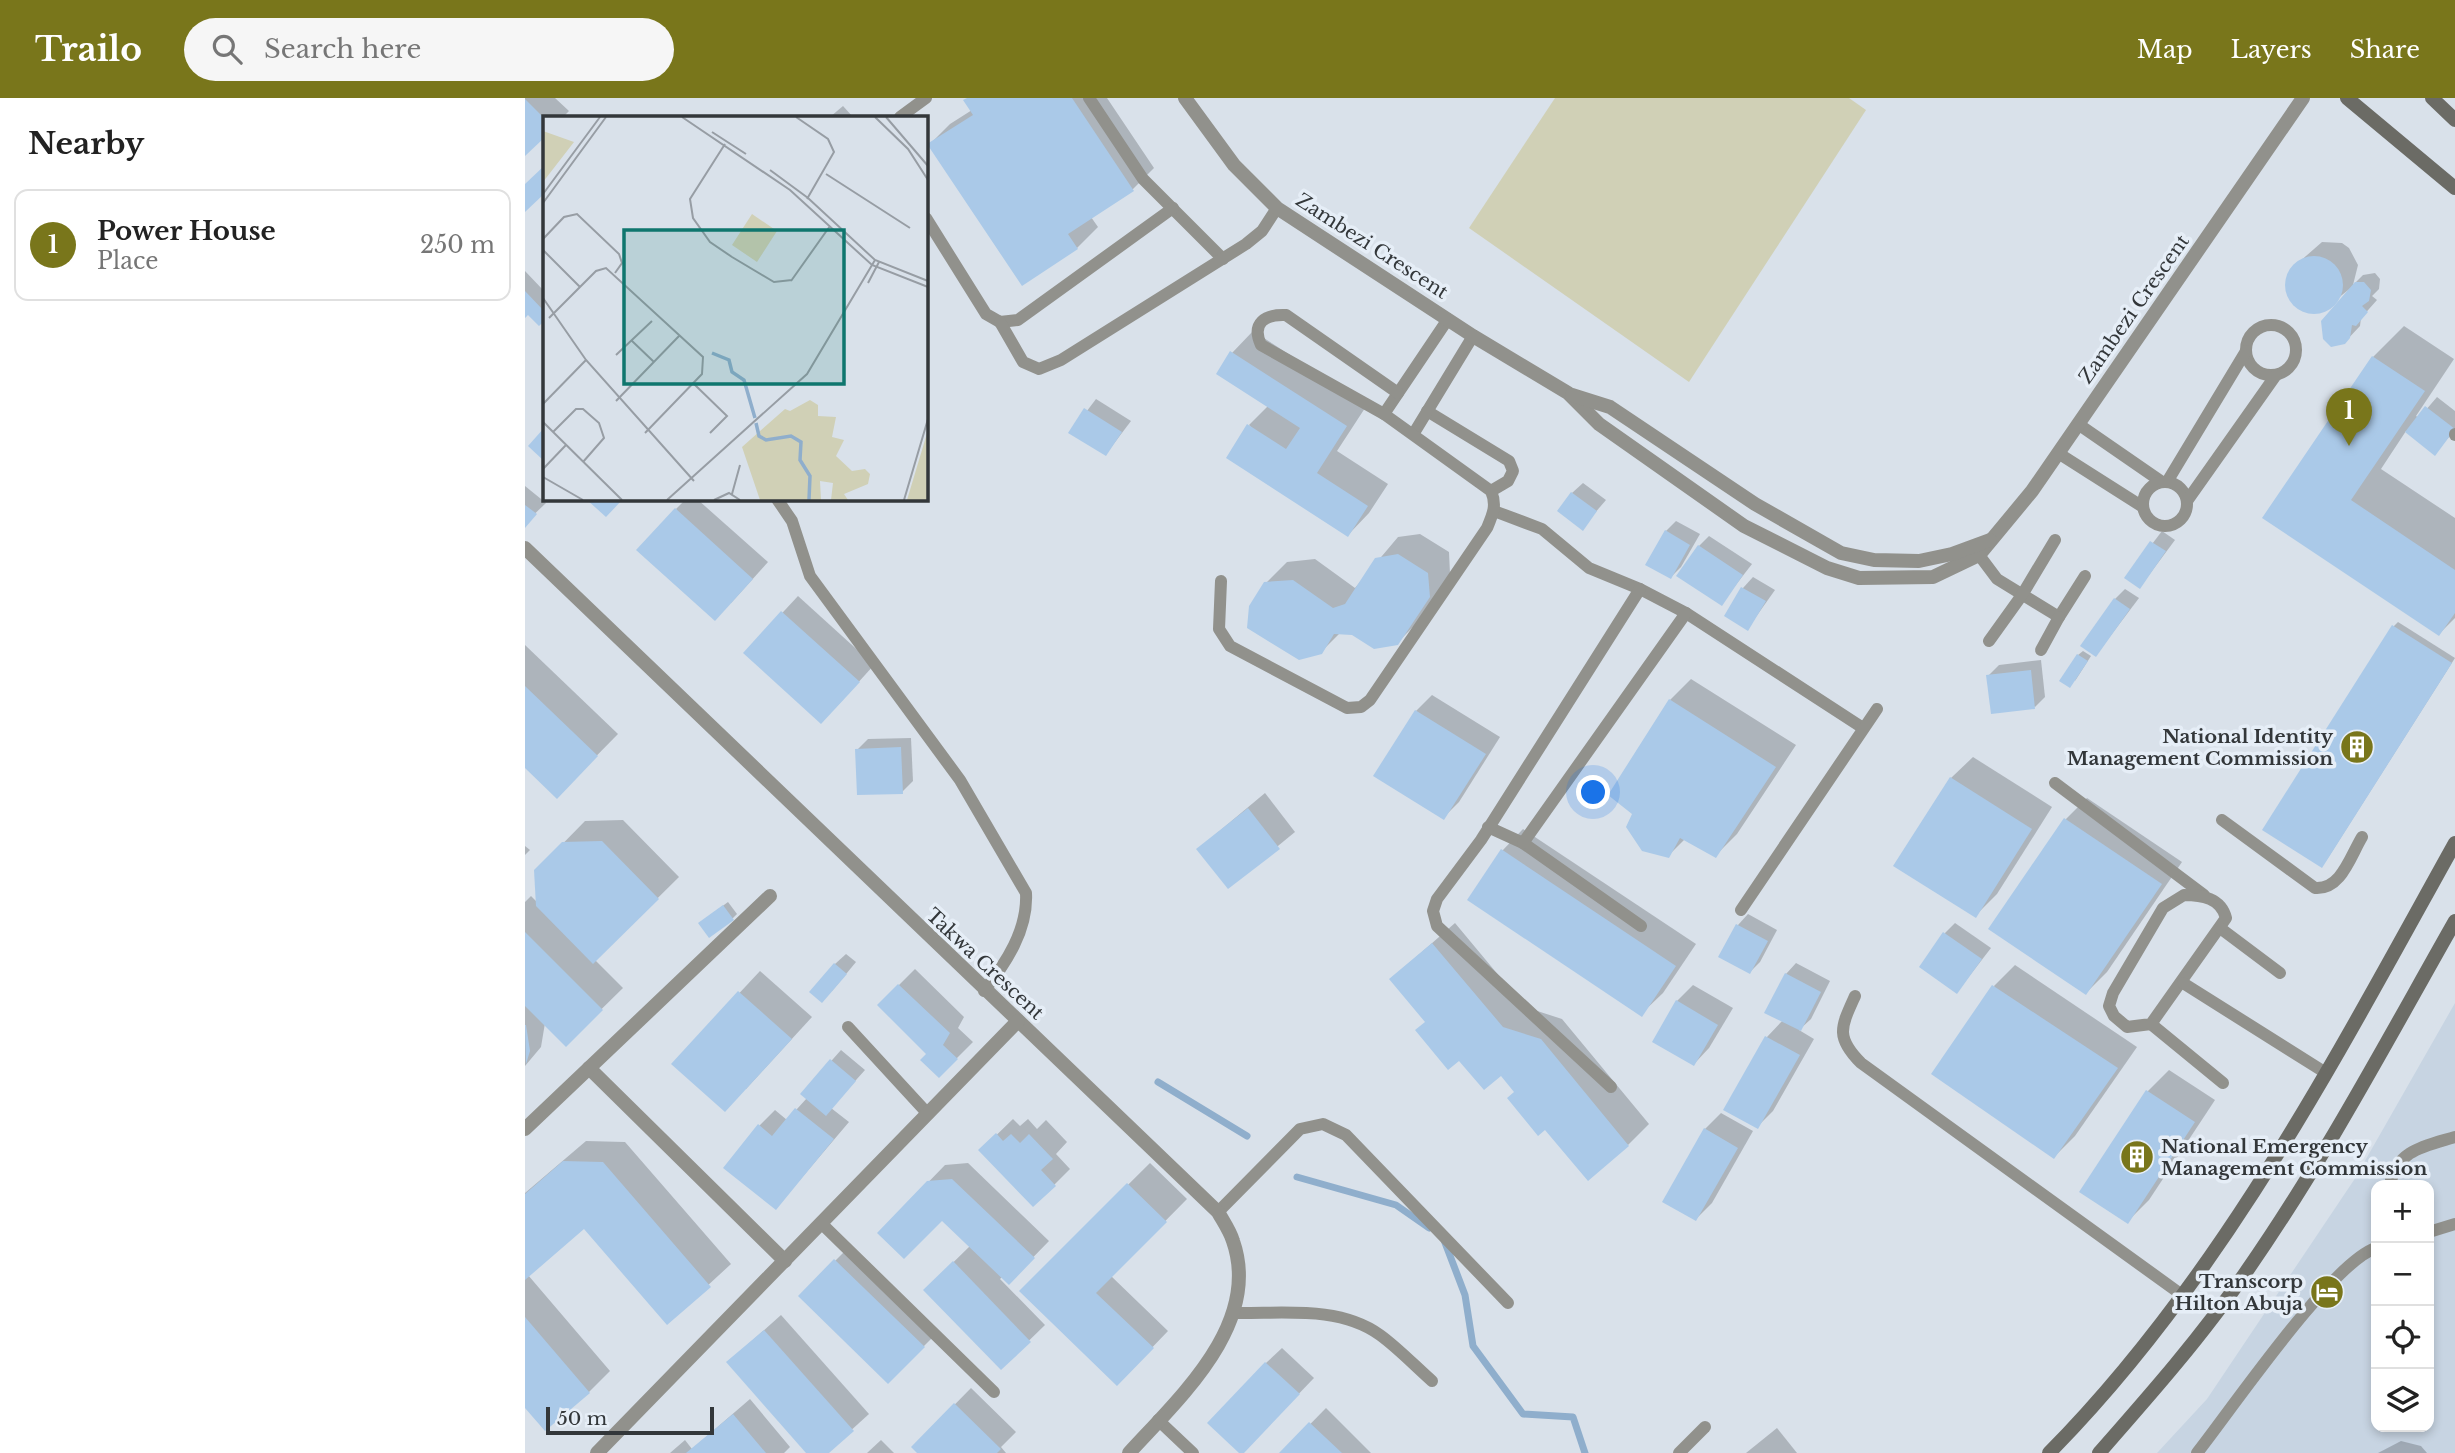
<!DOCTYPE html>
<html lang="en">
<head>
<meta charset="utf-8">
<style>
	:root { --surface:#fff; --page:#f6f6f6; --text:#222; --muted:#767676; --line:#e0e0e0; --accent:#79761b }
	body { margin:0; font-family:"Libre Baskerville",serif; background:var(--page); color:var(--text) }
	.controls { position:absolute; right:21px; bottom:21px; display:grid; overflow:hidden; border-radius:14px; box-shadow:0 4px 10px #0003 }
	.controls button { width:63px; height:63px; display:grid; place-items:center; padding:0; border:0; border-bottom:2px solid var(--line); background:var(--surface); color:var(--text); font:35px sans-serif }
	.scale { position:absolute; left:21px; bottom:18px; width:168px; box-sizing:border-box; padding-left:7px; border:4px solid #33373a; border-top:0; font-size:19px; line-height:24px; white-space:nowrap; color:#33373a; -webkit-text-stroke:5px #e6eef7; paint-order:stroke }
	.you { position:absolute; left:1069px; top:695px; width:24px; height:24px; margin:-18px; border:5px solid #fff; border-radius:50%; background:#1a73e8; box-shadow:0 0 0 10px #1a73e833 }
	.badge { display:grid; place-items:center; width:46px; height:46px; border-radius:50%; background:var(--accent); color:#fff; font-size:23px; font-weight:700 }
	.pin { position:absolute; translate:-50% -58px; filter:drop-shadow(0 2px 4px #0008) }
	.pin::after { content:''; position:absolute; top:37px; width:24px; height:21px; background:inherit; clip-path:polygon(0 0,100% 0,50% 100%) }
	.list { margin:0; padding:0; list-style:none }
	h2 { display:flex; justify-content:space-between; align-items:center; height:91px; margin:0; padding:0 28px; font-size:30px }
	h2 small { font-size:23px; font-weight:400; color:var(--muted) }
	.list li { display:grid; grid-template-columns:46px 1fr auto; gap:21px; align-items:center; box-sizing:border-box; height:112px; margin:0 14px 14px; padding:0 14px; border:2px solid var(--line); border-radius:14px }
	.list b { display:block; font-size:26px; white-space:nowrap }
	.list p { margin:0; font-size:23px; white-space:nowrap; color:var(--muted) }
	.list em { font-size:23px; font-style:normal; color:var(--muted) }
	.icon { flex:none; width:38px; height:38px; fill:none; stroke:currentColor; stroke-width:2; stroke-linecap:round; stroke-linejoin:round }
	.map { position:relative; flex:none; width:1930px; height:1355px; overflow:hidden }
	header { display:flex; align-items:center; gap:42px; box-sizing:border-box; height:98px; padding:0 35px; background:var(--accent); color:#fff }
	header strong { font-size:33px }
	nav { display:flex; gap:38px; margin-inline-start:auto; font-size:24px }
	.search { width:490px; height:63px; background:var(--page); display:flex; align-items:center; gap:18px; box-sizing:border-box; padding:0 24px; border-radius:38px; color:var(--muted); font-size:26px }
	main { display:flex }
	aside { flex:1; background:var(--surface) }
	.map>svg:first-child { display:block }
</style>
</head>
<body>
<header>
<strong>Trailo</strong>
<div class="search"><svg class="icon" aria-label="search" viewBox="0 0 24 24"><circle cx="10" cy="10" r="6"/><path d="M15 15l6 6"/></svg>Search here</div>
<nav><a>Map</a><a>Layers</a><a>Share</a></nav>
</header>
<main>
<aside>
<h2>Nearby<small></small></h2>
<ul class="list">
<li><span class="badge">1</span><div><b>Power House</b><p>Place</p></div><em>250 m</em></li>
</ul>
</aside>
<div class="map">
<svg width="1930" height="1355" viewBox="0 0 1930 1355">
	<rect width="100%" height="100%" fill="#d9e1ea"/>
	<path fill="#c7d4e2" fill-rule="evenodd" d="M 1930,905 L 1930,1355 L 1632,1355 L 1682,1301 L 1829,1082 ZM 1851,1087 L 1904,1087 L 1904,1329 L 1851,1329 Z"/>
	<polygon fill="#d0d0b6" points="1030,0 1324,0 1341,12 1164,284 944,130"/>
	<g fill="#0003">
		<polygon points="0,0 30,0 44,13 38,19 19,19 19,37 0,56"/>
		<polygon points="443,0 582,0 629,70 608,91 566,119 573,129 552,150 404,47 425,26 447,12"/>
		<polygon points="318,8 328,19 305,19"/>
		<polygon points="1797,144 1817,145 1824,150 1833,167 1828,187 1838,177 1850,175 1855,181 1854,191 1847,198 1852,202 1836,220 1835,228 1819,245 1798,224 1827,189 1797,213 1777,212 1764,200 1761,190 1765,172"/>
		<polygon points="0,173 19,193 19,221 14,225 4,215 0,218"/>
		<polygon points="1879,228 1929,261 1891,318 1894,320 1912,299 1930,313 1930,332 1910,355 1881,333 1856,371 1930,420 1930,520 1914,536 1740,419 1848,259"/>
		<polygon points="728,233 842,307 812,353 863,386 844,415 823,437 724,327 743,308 707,255"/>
		<polygon points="571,301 606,323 581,356 546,334"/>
		<polygon points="1058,385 1081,402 1057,430 1047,395"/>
		<polygon points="0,388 21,405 0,425"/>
		<polygon points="161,401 172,401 243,464 206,505 151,411"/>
		<polygon points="1151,423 1175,436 1156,469 1146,479 1141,433"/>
		<polygon points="1637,433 1650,442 1615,489 1602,479"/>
		<polygon points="895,436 924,454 925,476 894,523 872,545 816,534 796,554 740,486 762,464 790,461 830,490 873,439"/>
		<polygon points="1184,438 1227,466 1196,506 1174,448"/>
		<polygon points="1228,479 1250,492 1223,530 1201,517 1218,490"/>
		<polygon points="1600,491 1614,500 1571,557 1590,501"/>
		<polygon points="273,498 349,567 312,608 220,555"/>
		<polygon points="1873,524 1930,560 1801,763 1869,528"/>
		<polygon points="0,547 93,636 32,698 0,668"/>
		<polygon points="1558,553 1566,558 1550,583 1553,557"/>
		<polygon points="1516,562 1520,599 1510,609 1463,578 1474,567"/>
		<polygon points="1166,581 1271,647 1212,736 1190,758 1160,741 1143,758 1145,602"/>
		<polygon points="907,597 975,639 934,704 918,720 891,613"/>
		<polygon points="386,640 388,683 377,694 332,652 343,641"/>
		<polygon points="1448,659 1527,709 1472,796 1450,818 1371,768 1426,680"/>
		<polygon points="740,695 770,734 703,789 673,751"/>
		<polygon points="1562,700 1657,764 1582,874 1561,895 1541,721"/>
		<polygon points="98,722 154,779 70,862 98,890 41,946 20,925 16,949 0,968 0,804 6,798 12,804 11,773 60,723"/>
		<polygon points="998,731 1171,846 1138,895 1116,916 977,753"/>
		<polygon points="0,748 5,752 0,757"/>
		<polygon points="203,804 212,816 208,820 180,821"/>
		<polygon points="1223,816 1252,832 1235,864 1225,874 1196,859 1213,827"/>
		<polygon points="930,825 1000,909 1037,921 1124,1026 1103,1047 990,993 976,976 934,960 866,881"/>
		<polygon points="1430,825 1466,850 1432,894 1420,835"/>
		<polygon points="321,856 331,864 307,893 310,866"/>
		<polygon points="1271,865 1305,883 1286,921 1274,932 1289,941 1248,1013 1232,1029 1201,1011 1242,939 1258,922 1261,876"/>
		<polygon points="1490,867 1612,949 1550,1038 1529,1059 1469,888"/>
		<polygon points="390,871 439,919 433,930 448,944 414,978 404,956 354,907"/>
		<polygon points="235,873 287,919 221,991 149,965"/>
		<polygon points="1168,887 1208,910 1184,950 1169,966 1152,903"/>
		<polygon points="316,952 340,972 306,1010 324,1024 251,1110 234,1028 250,1012 262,1022 282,1000 277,996"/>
		<polygon points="1644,972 1690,1002 1624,1102 1603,1123 1556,1093 1623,993"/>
		<polygon points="1196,1015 1228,1033 1187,1105 1171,1121 1180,1031"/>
		<polygon points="488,1021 495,1028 503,1021 512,1031 521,1022 542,1044 531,1056 545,1071 529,1087 456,1052"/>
		<polygon points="61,1043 100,1044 206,1166 142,1225 59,1129 3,1177 85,1273 64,1294 0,1308 0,1095"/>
		<polygon points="443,1065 524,1143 484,1184 478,1178 475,1181 520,1227 476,1270 400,1192 445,1148 417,1121 354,1135 420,1067"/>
		<polygon points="625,1065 662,1101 586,1178 643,1233 592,1286 496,1193"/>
		<polygon points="326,1147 414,1233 363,1284 275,1198"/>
		<polygon points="256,1217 344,1316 301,1355 284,1355 220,1249"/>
		<polygon points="757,1250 789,1280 717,1355 741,1265"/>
		<polygon points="446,1290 491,1334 476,1349 481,1355 395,1355 388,1349"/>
		<polygon points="225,1301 265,1349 259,1355 145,1355 160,1342 167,1351"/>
		<polygon points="801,1310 846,1355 757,1355"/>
		<polygon points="1252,1330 1272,1355 1221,1355"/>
		<polygon points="356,1342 369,1355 342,1355"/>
		<polygon points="1876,1343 1896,1348 1902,1355 1853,1355"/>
	</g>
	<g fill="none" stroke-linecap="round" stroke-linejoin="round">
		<g stroke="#8faecc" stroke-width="7">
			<polyline points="633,984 722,1038"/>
			<polyline points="772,1079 871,1107 904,1130"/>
			<polyline points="919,1142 940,1197 948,1248 998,1316 1048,1319 1060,1355"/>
		</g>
	</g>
	<g fill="#aac9e8">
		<polygon points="442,0 547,0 609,93 543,136 553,151 497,188 402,46 448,17 438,2"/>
		<polygon points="0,1 19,20 19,40 0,58"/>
		<polygon points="19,68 19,96 0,114 0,86"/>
		<circle cx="1789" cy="187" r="29"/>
		<polygon points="1830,184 1839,184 1846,192 1844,203 1837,208 1843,214 1831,228 1827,227 1825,240 1820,246 1806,249 1798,241 1796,223"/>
		<polygon points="0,193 19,213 19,223 14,228 3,217 0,220"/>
		<polygon points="705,253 822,328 792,375 843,408 823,439 701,360 722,326 761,351 775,330 691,276"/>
		<polygon points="1847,258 1900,293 1826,402 1930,472 1930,515 1914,538 1737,420"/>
		<polygon points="1900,308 1930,331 1910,358 1880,334"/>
		<polygon points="559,310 597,334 581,358 543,335"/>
		<polygon points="19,330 19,363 3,348"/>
		<polygon points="1046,394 1072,413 1058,433 1032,413"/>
		<polygon points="61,401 98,401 81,419"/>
		<polygon points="0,407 12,416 0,430"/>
		<polygon points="150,410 228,481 190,523 111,452"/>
		<polygon points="1140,432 1165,447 1146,481 1120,467"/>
		<polygon points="1625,443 1641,453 1615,491 1599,480"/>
		<polygon points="1173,447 1218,477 1197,508 1151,478"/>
		<polygon points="873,456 903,475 905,499 873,547 849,551 827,537 809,536 797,556 774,562 722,530 724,508 739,484 768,482 808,510 820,506 850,460"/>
		<polygon points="1216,489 1241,503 1223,533 1199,518"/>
		<polygon points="1589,500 1605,511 1571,559 1555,548"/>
		<polygon points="256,513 335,584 296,626 218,555"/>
		<polygon points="1867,527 1927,565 1797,770 1737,732"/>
		<polygon points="1552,556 1563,563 1545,590 1534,583"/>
		<polygon points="1506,572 1510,611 1466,616 1461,577"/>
		<polygon points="0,588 73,658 32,701 0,670"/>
		<polygon points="1144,601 1251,669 1191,760 1155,740 1144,760 1117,753 1101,729 1107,716 1083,697"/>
		<polygon points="890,612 961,656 919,722 848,678"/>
		<polygon points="376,649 378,696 332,697 330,651"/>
		<polygon points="1425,679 1507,731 1451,820 1368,768"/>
		<polygon points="723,710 755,751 703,791 671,751"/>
		<polygon points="1539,720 1637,786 1561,897 1463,831"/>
		<polygon points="77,743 134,801 68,866 11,808 9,772 37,744"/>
		<polygon points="976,751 1151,868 1117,919 942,802"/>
		<polygon points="198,807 209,822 184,840 173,825"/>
		<polygon points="1211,826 1243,843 1225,876 1193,859"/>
		<polygon points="0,834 78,912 41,949 0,908"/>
		<polygon points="1418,834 1457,861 1432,896 1394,869"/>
		<polygon points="907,845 978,929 1016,941 1104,1048 1063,1083 1020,1032 1013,1038 982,1000 989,994 976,978 959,992 934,963 923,972 890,932 900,924 864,881"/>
		<polygon points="309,865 322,876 297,905 284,894"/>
		<polygon points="1260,875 1296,894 1276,933 1239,915"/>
		<polygon points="373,886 425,935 418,947 433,961 414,980 395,962 401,956 352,907"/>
		<polygon points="1467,887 1593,970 1529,1061 1406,976"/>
		<polygon points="213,893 267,941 200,1014 146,966"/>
		<polygon points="1151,902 1193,927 1169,968 1127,944"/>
		<polygon points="1,927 5,953 1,966 0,927"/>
		<polygon points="1240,938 1275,957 1233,1031 1198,1012"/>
		<polygon points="305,961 331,983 301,1018 275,996"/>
		<polygon points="1621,992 1670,1024 1603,1126 1554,1094"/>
		<polygon points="270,1010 309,1041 251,1112 198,1070 233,1026 247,1038"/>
		<polygon points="1179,1030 1213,1050 1171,1123 1137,1104"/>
		<polygon points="471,1035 478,1043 486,1036 495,1045 504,1036 528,1061 516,1072 531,1088 508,1109 453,1052"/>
		<polygon points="38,1063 78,1064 186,1189 142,1227 59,1131 0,1182 0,1096"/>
		<polygon points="427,1081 510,1160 484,1187 417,1123 379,1161 352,1135 402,1083"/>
		<polygon points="602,1085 642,1124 571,1195 629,1250 592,1288 494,1193"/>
		<polygon points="309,1161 400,1249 363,1286 273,1198"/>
		<polygon points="428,1163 506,1244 476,1272 398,1192"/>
		<polygon points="0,1219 65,1295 20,1333 0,1310"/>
		<polygon points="239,1232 329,1333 304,1355 281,1355 201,1264"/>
		<polygon points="740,1264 775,1296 719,1355 714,1355 682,1325"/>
		<polygon points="429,1305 476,1351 472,1355 392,1355 386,1349"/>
		<polygon points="208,1316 241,1355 161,1355"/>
		<polygon points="784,1324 817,1355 754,1355"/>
	</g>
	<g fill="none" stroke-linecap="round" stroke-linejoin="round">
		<g stroke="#91918c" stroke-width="12">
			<polyline points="564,0 618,81 698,161"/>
			<polyline points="375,19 401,0"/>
			<polyline points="401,120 461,216 475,224 493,222 648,110"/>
			<polyline points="475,224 498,264 514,271 536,262 721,146 737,133 752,110"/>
			<circle cx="1746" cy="252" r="25"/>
			<polyline points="902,313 984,363 988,373 983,383 966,393"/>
			<polyline points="859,316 923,221"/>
			<polyline points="1553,326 1637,384"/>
			<polyline points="889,335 948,238"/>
			<polyline points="1930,336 1930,337"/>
			<polyline points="1533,355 1618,409"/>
			<polyline points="1642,384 1721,253"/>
			<circle cx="1640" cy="406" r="22"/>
			<path d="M 252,401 L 267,423 L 285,478 L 435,682 L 501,795 C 503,832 481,865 459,893"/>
			<polyline points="1662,403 1751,277"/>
			<polyline points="969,413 1017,431 1064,470 1115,491 1161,515 1338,630"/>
			<polyline points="1454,457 1472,481 1534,519 1560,478"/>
			<path d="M 696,483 L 694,531 L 705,548 L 822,610 L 836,609 L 845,602 L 962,430 C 968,416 972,407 966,393 L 859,316 L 736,247 C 726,225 740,216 761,217 L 873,295"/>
			<polyline points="1464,543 1497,497 1530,442"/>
			<polyline points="1516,552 1534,519"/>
			<polyline points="1530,685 1679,797"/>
			<path d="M 1697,722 L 1790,790 C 1816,792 1825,759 1837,739"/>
			<polyline points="963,729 998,745 1116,828"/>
			<polyline points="998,745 1161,515"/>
			<path d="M 1659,797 C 1677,797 1696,800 1701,820 L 1626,926 L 1602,929 L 1589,918 L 1584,908 L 1588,895 L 1638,810 Z"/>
			<polyline points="1216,812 1352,611"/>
			<polyline points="1695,830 1755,875"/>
			<polyline points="1658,885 1801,975"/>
			<path d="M 1330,898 C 1316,929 1310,939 1336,965 L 1657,1197"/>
			<polyline points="1626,926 1698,985"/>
			<polyline points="323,929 403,1016"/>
			<polyline points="1086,989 912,828 908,813 912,801 956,742 1115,491"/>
			<path d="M 1865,1087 C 1871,1052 1900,1048 1930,1039"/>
			<polyline points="693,1114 775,1031 798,1026 821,1037 983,1205"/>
			<polyline points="297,1126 469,1294"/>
			<polyline points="1904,1134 1930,1126"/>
			<path d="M 708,1215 C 756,1216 814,1207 855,1237 C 873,1250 890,1268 907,1283"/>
			<polyline points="633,1322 668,1355"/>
			<polyline points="1154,1355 1180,1329"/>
			<path d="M 1672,1355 C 1706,1312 1807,1164 1851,1150"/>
		</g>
		<g stroke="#91918c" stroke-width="14">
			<polyline points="660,0 709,67 752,110 948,238 1043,295 1074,326 1219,428 1302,470 1334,480 1408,479 1454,457 1507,393 1778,0"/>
			<polyline points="1047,297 1085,309 1230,406 1316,455 1349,462 1394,463 1427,456 1465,442"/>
			<path d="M 0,450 L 693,1114 C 698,1123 705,1133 708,1143 C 737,1226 654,1300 604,1355"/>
			<polyline points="64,970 260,1163"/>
			<polyline points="0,1031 245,798"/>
			<polyline points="72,1355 493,923"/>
		</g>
		<g stroke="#6b6b65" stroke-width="14">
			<polyline points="1822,0 1930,90"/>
			<polyline points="1907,0 1930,22"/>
			<path d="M 1524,1355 C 1697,1180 1812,957 1930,745"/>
			<path d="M 1574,1355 C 1625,1297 1677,1238 1721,1174 C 1799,1062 1863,941 1930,823"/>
		</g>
	</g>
	<defs>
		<g id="building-disc" transform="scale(1.75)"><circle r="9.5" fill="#79761b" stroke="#e6eef7"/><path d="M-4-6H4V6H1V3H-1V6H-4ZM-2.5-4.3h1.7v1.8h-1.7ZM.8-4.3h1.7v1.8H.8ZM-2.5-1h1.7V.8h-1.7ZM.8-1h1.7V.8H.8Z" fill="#fff"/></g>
		<g id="hotel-disc" transform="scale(1.75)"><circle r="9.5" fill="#79761b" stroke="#e6eef7"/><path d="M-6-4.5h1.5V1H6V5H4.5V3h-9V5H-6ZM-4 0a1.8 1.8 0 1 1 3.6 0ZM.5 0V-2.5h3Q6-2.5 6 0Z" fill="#fff"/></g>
	</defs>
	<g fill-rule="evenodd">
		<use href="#building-disc" x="1832" y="649"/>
		<use href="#building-disc" x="1612" y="1059"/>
		<use href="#hotel-disc" x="1802" y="1194"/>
	</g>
	<g text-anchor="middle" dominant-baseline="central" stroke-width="7" stroke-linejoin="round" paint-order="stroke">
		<g font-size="19" fill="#33373a" stroke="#e6eef7">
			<text transform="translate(847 148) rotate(33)">Zambezi Crescent</text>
			<text transform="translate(1609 211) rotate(-55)">Zambezi Crescent</text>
			<text transform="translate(460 866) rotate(43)">Takwa Crescent</text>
		</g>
		<g font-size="19" font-weight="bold" fill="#33373a" stroke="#e6eef7" text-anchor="end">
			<text x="1808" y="638">National Identity<tspan x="1808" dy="22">Management Commission</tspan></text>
			<text x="1636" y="1048" text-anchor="start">National Emergency<tspan x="1636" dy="22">Management Commission</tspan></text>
			<text x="1778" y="1183">Transcorp<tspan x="1778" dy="22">Hilton Abuja</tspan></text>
		</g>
	</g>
	<g transform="translate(18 18)">
		<rect width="385" height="385" fill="#d9e1ea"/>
		<path d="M 0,15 L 31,26 L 0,66 ZM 209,98 L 234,115 L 214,146 L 189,129 ZM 267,284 L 275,289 L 275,300 L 293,301 L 289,321 L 301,324 L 293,340 L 309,355 L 322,353 L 327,358 L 325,368 L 301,378 L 305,384 L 288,384 L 290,367 L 277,365 L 278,384 L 217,384 L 199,331 L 242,293 L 247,295 ZM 385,314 L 385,384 L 364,384 Z" fill="#d0d0b6"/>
		<path fill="none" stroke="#8faecc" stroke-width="3.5" d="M 169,237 L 186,244 L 189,256 L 201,264 L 212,302M 213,307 L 216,320 L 223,324 L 248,320 L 258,326 L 257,344 L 267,360 L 266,384"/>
		<path fill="none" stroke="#979da4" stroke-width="2" d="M 139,1 L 247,74 L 329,149 L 385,171M 253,1 L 285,23 L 291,36 L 264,83M 332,1 L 365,33 L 385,64M 343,1 L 385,50M 169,16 L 203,38M 182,28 L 147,83 L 150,102 L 167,126 L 189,141 L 231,166 L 249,164M 227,54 L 265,82 L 332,144 L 385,165M 283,58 L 367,112M 0,78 L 57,1M 0,87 L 63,1M 0,123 L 21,101 L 34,98 L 76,138 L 79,147 L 72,157M 0,134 L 37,171M 248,165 L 287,110M 325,167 L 336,146M 0,182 L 43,244 L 151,365M 6,202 L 53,155 L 63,152 L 160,241 L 159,258 L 102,317M 88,224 L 111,246M 73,239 L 109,205M 151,268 L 184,300 L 167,317M 73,285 L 137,219M 0,288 L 43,244M 0,306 L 79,384M 10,316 L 33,293 L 40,293 L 56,307 L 61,322 L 40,346M 0,353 L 23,329M 0,361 L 40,384M 189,378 L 197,349M 124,384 L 264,258 L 332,144M 171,384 L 186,377 L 197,384M 361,384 L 385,303"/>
		<path fill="#0f766e" fill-opacity="0.15" stroke="#0f766e" stroke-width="3.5" d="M 81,114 L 301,114 L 301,268 L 81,268 Z"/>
		<rect width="385" height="385" fill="none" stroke="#33373a" stroke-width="3.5"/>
	</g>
</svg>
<div class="controls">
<button>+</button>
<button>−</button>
<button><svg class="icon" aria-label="locate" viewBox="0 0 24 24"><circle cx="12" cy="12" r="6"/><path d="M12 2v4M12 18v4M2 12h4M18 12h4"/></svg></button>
<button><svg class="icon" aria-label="layers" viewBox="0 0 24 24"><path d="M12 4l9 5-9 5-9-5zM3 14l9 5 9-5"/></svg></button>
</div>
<div class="scale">50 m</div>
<div class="you"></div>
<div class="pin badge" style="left:1824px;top:348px">1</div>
</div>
</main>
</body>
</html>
